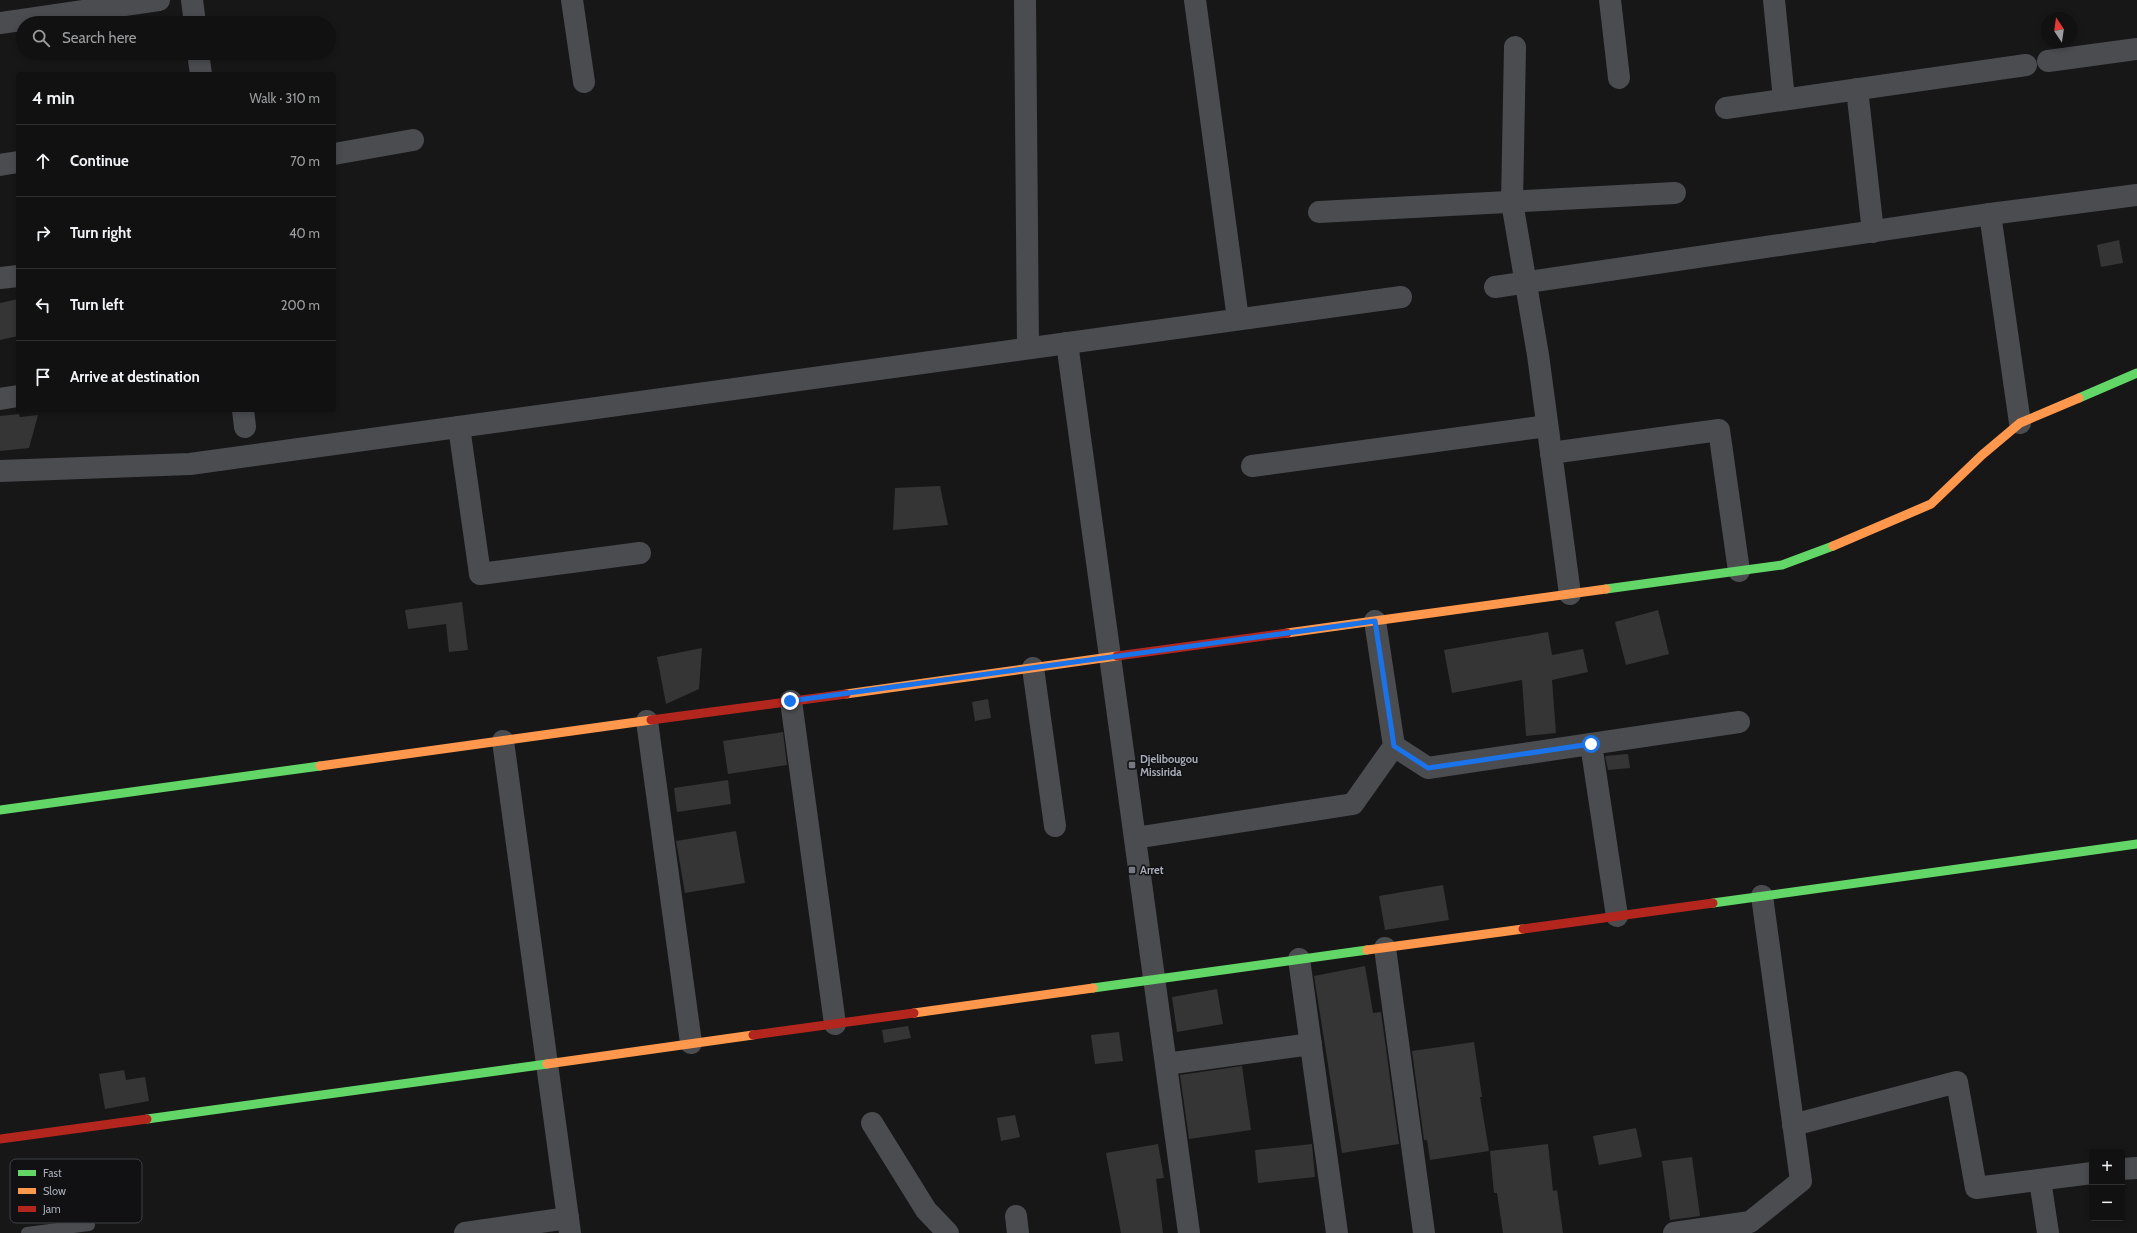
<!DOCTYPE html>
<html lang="en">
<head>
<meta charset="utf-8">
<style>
	:root { --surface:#111; --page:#1a1a1a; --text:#f1f3f6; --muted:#9c9d9f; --line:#303131 }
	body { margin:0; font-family:Cabin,sans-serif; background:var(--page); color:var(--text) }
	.controls { position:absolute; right:12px; bottom:12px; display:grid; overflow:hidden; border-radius:4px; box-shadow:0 2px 6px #0003 }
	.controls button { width:36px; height:36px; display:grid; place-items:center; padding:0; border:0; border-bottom:1px solid var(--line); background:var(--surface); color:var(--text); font:20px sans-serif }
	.compass { position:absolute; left:2041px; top:12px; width:36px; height:36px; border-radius:50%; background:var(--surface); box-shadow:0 2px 6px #0003; rotate:347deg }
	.stop { position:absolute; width:12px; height:12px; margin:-9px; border:3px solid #1a73e8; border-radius:50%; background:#fff }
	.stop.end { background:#1a73e8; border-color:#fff; box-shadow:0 1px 4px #0008 }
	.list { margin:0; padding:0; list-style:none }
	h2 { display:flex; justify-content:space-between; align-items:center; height:52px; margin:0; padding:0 16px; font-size:17px }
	h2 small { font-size:13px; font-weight:400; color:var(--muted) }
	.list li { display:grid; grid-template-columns:26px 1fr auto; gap:12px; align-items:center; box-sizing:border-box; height:72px; padding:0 16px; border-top:1px solid var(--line) }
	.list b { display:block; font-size:15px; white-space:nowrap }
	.list em { font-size:13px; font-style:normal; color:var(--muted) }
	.icon { flex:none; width:22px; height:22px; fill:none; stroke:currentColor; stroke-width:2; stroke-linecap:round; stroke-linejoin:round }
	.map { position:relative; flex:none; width:2137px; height:1233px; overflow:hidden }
	.search { position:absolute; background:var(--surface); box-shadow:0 2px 6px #0003; left:16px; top:16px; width:320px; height:44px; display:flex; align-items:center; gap:10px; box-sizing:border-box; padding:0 14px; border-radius:22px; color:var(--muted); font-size:15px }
	.panel { position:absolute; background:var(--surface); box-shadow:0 2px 6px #0003; left:16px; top:72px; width:320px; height:340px; border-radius:4px }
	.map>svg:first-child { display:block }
</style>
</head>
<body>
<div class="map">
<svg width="2137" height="1233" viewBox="0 0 2137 1233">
	<rect width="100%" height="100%" fill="#171717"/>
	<g fill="#353536">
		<polygon points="2119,240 2123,263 2101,267 2097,245"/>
		<polygon points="18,299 18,336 0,340 0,303"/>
		<polygon points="19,414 20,417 38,415 29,448 0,451 0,416"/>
		<polygon points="940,486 948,525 893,530 895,488"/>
		<polygon points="462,602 468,650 449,652 446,624 408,629 405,610"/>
		<polygon points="1658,610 1669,654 1626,665 1615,622"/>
		<polygon points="1548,632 1552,655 1583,649 1588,672 1552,680 1556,733 1526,736 1522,680 1452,693 1444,650"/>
		<polygon points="702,648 699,689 666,704 657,657"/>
		<polygon points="988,699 991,718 975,721 972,702"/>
		<polygon points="783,732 787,765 728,774 723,741"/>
		<polygon points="1628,754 1630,768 1608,770 1605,756"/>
		<polygon points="728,780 731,804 677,812 674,788"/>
		<polygon points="736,831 745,883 685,893 676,841"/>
		<polygon points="1443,885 1449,920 1385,930 1379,896"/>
		<polygon points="1365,966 1373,1013 1381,1012 1399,1144 1342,1153 1314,976"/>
		<polygon points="1217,989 1223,1024 1177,1032 1172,997"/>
		<polygon points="908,1026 911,1038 884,1043 882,1030"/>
		<polygon points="1119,1032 1123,1061 1095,1064 1091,1035"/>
		<polygon points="1474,1042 1482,1097 1480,1097 1489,1151 1430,1160 1427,1140 1424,1140 1412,1051"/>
		<polygon points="1242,1066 1251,1130 1189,1139 1180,1075"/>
		<polygon points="124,1070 126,1080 145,1077 149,1101 105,1109 99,1074"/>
		<polygon points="1015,1115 1020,1137 1001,1141 997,1118"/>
		<polygon points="1636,1128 1642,1157 1599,1165 1593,1136"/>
		<polygon points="1158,1144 1164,1178 1156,1179 1163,1233 1121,1233 1106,1153"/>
		<polygon points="1312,1144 1315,1177 1258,1183 1255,1150"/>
		<polygon points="1548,1144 1553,1191 1557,1190 1563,1233 1503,1233 1497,1193 1494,1193 1490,1151"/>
		<polygon points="1692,1157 1700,1216 1670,1220 1662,1161"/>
	</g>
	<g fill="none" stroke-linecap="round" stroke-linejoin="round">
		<polyline stroke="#4b4c50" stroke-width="12" points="27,1233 89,1225"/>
		<g stroke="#4b4c50" stroke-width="22">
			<polyline points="192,0 195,23"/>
			<polyline points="572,0 584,82"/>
			<polyline points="1025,0 1028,348"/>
			<polyline points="1195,0 1238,319"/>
			<polyline points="1610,0 1619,78"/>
			<polyline points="1774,0 1784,99"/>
			<polyline points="0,23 159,0"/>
			<polyline points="1515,47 1512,202 1538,355 1570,594"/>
			<polyline points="198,53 201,74"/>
			<polyline points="2048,61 2137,49"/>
			<polyline points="1857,89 1873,232"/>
			<polyline points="1726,108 2026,65"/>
			<polyline points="334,154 413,140"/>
			<polyline points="0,165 18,162"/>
			<polyline points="1319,212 1675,193"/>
			<polyline points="1990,214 2020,423"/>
			<polyline points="0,278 18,276"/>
			<polyline points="1495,287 1990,214 2137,195"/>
			<polyline points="1067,343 1189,1233"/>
			<polyline points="0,399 18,396"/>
			<polyline points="243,410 245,427"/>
			<polyline points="459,427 480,574 640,553"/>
			<polyline points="1551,453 1719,430 1739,571"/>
			<polyline points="1252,466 1547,426"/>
			<polyline points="0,471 190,464 1401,297"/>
			<polyline points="1033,668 1055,826"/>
			<polyline points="791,701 835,1024"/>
			<polyline points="647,721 691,1043"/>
			<polyline points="503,741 570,1233"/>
			<polyline points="1591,744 1617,916"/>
			<polyline points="1394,746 1428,768 1739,722"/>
			<polyline points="1135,838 1353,804 1394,746 1375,621"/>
			<polyline points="1385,948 1424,1233"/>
			<polyline points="1299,959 1337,1233"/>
			<polyline points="1166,1064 1311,1044"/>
			<polyline points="872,1123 926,1210 948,1233"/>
			<polyline points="1793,1125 1957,1082 1976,1188 2092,1173"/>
			<polyline points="2122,1169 2137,1168"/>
			<polyline points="2040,1180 2048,1233"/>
			<polyline points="1016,1216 1018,1233"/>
			<polyline points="465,1233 568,1218"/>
			<polyline points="1674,1233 1750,1222 1801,1181 1762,896"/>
		</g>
		<g stroke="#63d668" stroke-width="9">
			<polyline points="2079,398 2137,373"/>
			<polyline points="1606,589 1782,565 1833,546"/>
			<polyline points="0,810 320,766"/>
			<polyline points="1713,903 2137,844"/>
			<polyline points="1093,988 1367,950"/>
			<polyline points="147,1119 547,1064"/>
		</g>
		<g stroke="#ff974d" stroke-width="9">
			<polyline points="1833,546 1931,504 1982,455 2020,423 2079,398"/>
			<polyline points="1287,633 1606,589"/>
			<polyline points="846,694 1117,656"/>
			<polyline points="320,766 651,720"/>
			<polyline points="1367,950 1523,929"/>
			<polyline points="914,1013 1093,988"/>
			<polyline points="547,1064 753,1035"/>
		</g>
		<g stroke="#b3261e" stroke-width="9">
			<polyline points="1117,656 1287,633"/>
			<polyline points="651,720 846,694"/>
			<polyline points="1523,929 1713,903"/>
			<polyline points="753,1035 914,1013"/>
			<polyline points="0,1139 147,1119"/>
		</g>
	</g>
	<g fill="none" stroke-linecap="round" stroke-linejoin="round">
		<polyline stroke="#1a73e8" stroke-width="5" points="790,701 1375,621 1394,746 1428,768 1591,744"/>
	</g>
	<g fill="#757880" stroke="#111113" stroke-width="1.5">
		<rect x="1128" y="761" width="8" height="8" rx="2"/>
		<rect x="1128" y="866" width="8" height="8" rx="2"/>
	</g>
	<g text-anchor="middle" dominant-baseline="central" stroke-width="3" stroke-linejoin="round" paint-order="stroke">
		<g font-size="11" font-weight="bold" fill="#a8adb8" stroke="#111113" text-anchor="start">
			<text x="1140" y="759">Djelibougou<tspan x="1140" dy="13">Missirida</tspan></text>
			<text x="1140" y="870">Arret</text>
		</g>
	</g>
	<rect x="10" y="1159" width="132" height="64" rx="6" fill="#111113" stroke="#3e4045" stroke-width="1"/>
	<rect x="18" y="1170" width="18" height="6" fill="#63d668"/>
	<rect x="18" y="1188" width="18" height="6" fill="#ff974d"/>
	<rect x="18" y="1206" width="18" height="6" fill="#b3261e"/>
	<g font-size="11" fill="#a8adb8">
		<text x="43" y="1177">Fast</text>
		<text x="43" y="1195">Slow</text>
		<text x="43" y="1213">Jam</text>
	</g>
</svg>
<div class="controls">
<button>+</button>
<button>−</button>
</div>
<svg class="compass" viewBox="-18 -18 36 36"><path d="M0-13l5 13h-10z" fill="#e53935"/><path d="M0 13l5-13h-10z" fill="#9c9d9f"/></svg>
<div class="stop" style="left:1591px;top:744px"></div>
<div class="stop end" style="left:790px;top:701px"></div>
<div class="search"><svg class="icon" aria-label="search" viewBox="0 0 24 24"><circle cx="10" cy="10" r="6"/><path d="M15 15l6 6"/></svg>Search here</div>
<section class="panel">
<h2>4 min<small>Walk · 310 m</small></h2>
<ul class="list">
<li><svg class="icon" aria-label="ahead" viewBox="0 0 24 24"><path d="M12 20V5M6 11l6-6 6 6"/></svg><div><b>Continue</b></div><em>70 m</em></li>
<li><svg class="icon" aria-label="right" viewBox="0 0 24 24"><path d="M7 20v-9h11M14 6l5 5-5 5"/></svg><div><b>Turn right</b></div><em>40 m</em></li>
<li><svg class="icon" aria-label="left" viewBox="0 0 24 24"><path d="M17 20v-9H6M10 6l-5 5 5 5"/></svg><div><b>Turn left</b></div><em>200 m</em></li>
<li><svg class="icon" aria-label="arrive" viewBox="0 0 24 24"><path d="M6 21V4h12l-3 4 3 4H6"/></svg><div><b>Arrive at destination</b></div></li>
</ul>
</section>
</div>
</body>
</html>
